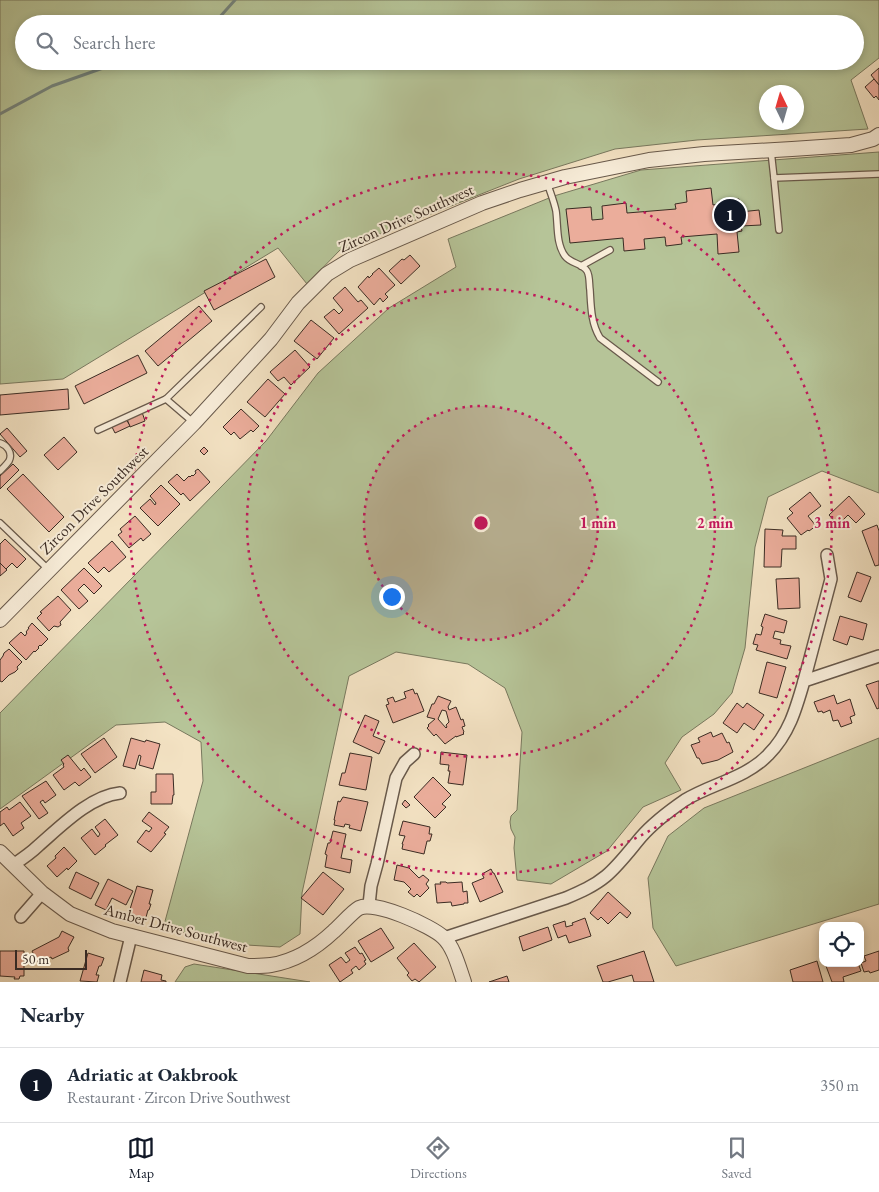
<!DOCTYPE html>
<html lang="en">
<head>
<meta charset="utf-8">
<style>
	:root { --surface:#fff; --page:#f6f6f7; --text:#1f2937; --muted:#747a83; --line:#e0e1e3; --accent:#111827 }
	body { margin:0; font-family:"EB Garamond",serif; background:var(--page); color:var(--text) }
	.controls { position:absolute; right:15px; bottom:15px; display:grid; overflow:hidden; border-radius:10px; box-shadow:0 2px 8px #0003 }
	.controls button { width:45px; height:45px; display:grid; place-items:center; padding:0; border:0; border-bottom:1px solid var(--line); background:var(--surface); color:var(--text); font:25px sans-serif }
	.compass { position:absolute; left:759px; top:85px; width:45px; height:45px; border-radius:50%; background:var(--surface); box-shadow:0 2px 8px #0003; rotate:355deg }
	.scale { position:absolute; left:15px; bottom:12px; width:72px; box-sizing:border-box; padding-left:5px; border:2px solid #3a2b23; border-top:0; font-size:14px; line-height:18px; white-space:nowrap; color:#3a2b23; -webkit-text-stroke:4px #f7ecd8; paint-order:stroke }
	.you { position:absolute; left:391px; top:596px; width:18px; height:18px; margin:-12px; border:4px solid #fff; border-radius:50%; background:#1a73e8; box-shadow:0 0 0 8px #1a73e833 }
	.badge { display:grid; place-items:center; width:32px; height:32px; border-radius:50%; background:var(--accent); color:#fff; font-size:16px; font-weight:700 }
	.pin { position:absolute; translate:-50% -50%; border:2px solid #fff; box-shadow:0 1px 5px #0006 }
	.list { margin:0; padding:0; list-style:none }
	h2 { display:flex; justify-content:space-between; align-items:center; height:65px; margin:0; padding:0 20px; font-size:21px }
	h2 small { font-size:16px; font-weight:400; color:var(--muted) }
	.list li { display:grid; grid-template-columns:32px 1fr auto; gap:15px; align-items:center; box-sizing:border-box; height:75px; padding:0 20px; border-top:1px solid var(--line) }
	.list b { display:block; font-size:19px; white-space:nowrap }
	.list p { margin:0; font-size:16px; white-space:nowrap; color:var(--muted) }
	.list em { font-size:16px; font-style:normal; color:var(--muted) }
	.icon { flex:none; width:28px; height:28px; fill:none; stroke:currentColor; stroke-width:2; stroke-linecap:round; stroke-linejoin:round }
	.map { position:relative; flex:none; width:879px; height:982px; overflow:hidden }
	.search { position:absolute; background:var(--surface); box-shadow:0 2px 8px #0003; left:15px; right:15px; top:15px; height:55px; display:flex; align-items:center; gap:12px; box-sizing:border-box; padding:0 18px; border-radius:28px; color:var(--muted); font-size:19px }
	.sheet { height:140px; background:var(--surface) }
	nav { display:flex; justify-content:space-around; align-items:center; box-sizing:border-box; height:70px; border-top:1px solid var(--line); background:var(--surface); font-size:14px; color:var(--muted) }
	nav a { display:grid; justify-items:center; gap:2px }
	nav .on { color:var(--accent) }
	.map>svg:first-child { display:block }
</style>
</head>
<body>
<div class="map">
<svg width="879" height="982" viewBox="0 0 879 982">
	<rect width="100%" height="100%" fill="#f3e2c3"/>
	<filter id="stains"><feTurbulence type="fractalNoise" baseFrequency=".004" numOctaves="4"/><feColorMatrix values="0 0 0 0 .2 0 0 0 0 .09 0 0 0 0 .02 0 0 0 .5 -.17"/></filter>
	<radialGradient id="worn" r=".72"><stop offset=".6" stop-color="#630" stop-opacity="0"/><stop offset="1" stop-color="#630" stop-opacity=".3"/></radialGradient>
	<g fill="#b6c498" stroke="#78785e" fill-rule="evenodd">
		<path d="M 0,0 L 879,0 L 879,58 L 851,80 L 868,129 L 697,140 L 615,149 L 519,179 L 340,250 L 307,284 L 278,248 L 63,379 L 0,384 ZM 24,24 L 855,24 L 855,61 L 24,61 ZM 766,92 L 796,92 L 796,122 L 766,122 Z"/>
		<polygon points="879,152 879,493 822,471 768,497 755,547 745,648 732,693 714,714 682,737 665,763 681,790 643,807 607,851 551,884 517,880 514,848 515,837 511,829 510,822 511,816 517,810 522,732 505,688 468,664 396,652 349,676 302,893 300,934 280,947 213,943 164,925 203,781 201,742 165,722 116,725 0,809 0,713 266,441 318,373 389,308 456,267 448,239 554,196 641,170"/>
		<polygon points="879,738 879,904 676,966 653,928 648,878 668,836 704,808"/>
		<polygon points="194,964 310,982 175,982 185,967"/>
	</g>
	<g fill="none" stroke-linecap="round" stroke-linejoin="round">
		<g stroke="#74837c" stroke-width="3">
			<polyline points="212,24 218,19 235,0"/>
			<polyline points="0,114 52,86 123,61"/>
		</g>
	</g>
	<g fill="#ebad9b" stroke="#3a2b23" fill-rule="evenodd">
		<polygon points="879,68 879,85 871,75"/>
		<polygon points="874,79 879,85 879,100 876,96 874,98 865,87"/>
		<polygon points="711,188 713,205 719,204 719,201 739,199 740,212 759,210 761,225 741,226 742,231 737,232 739,252 718,254 717,234 681,237 682,244 666,246 665,237 644,239 645,249 624,251 623,238 570,243 566,209 591,207 592,220 603,219 602,206 626,203 627,213 676,209 675,204 687,202 686,191"/>
		<polygon points="410,255 420,266 401,284 389,271 402,259 404,260"/>
		<polygon points="266,259 275,277 214,310 204,291"/>
		<polygon points="379,268 395,285 385,294 388,297 383,302 380,298 374,305 358,287 368,276 369,278 373,274 372,274"/>
		<polygon points="345,287 358,302 361,300 368,308 339,334 324,317 334,309 339,314 343,310 333,298"/>
		<polygon points="199,306 212,321 158,366 145,351"/>
		<polygon points="311,320 334,338 317,359 294,341"/>
		<polygon points="295,350 310,367 291,385 284,377 278,381 270,372"/>
		<polygon points="138,355 147,373 84,404 75,386"/>
		<polygon points="268,379 285,394 265,417 247,402"/>
		<polygon points="68,389 69,409 0,415 0,395"/>
		<polygon points="241,409 259,426 253,432 251,430 240,439 234,432 231,435 223,427"/>
		<polygon points="142,412 145,421 130,427 127,419"/>
		<polygon points="126,419 130,426 115,433 111,425"/>
		<polygon points="7,428 27,451 20,457 0,434"/>
		<polygon points="64,437 77,452 58,470 44,455"/>
		<polygon points="204,447 208,451 204,455 200,451"/>
		<polygon points="13,464 19,470 0,489 0,476"/>
		<polygon points="198,469 210,482 190,501 183,493 181,495 168,482 177,474 184,481 189,476 190,477 192,475 193,476 196,473 195,471"/>
		<polygon points="23,474 64,517 49,532 7,489"/>
		<polygon points="161,485 180,504 158,526 140,508 150,499 155,505 156,503 150,496"/>
		<polygon points="810,492 821,506 808,516 816,526 809,531 808,530 801,535 787,518 793,513 789,509"/>
		<polygon points="849,496 865,514 856,523 848,515 838,525 829,515"/>
		<polygon points="135,516 151,534 143,541 141,538 129,548 118,535 122,532 120,529"/>
		<polygon points="877,525 879,531 879,565 875,566 862,531"/>
		<polygon points="765,529 783,530 782,536 796,536 796,549 782,549 781,567 764,567"/>
		<polygon points="5,539 26,559 17,568 12,563 6,569 0,563 0,544"/>
		<polygon points="112,541 126,557 109,572 104,567 98,573 88,563"/>
		<polygon points="0,563 7,570 0,576"/>
		<polygon points="84,568 102,586 94,594 84,584 78,590 88,601 79,609 61,590"/>
		<polygon points="857,572 871,577 861,602 848,597"/>
		<polygon points="799,578 800,608 778,609 776,579"/>
		<polygon points="58,596 71,610 60,622 61,625 58,627 54,626 49,631 37,618 42,613 40,612"/>
		<polygon points="765,614 787,621 784,633 775,631 773,638 781,640 780,644 791,646 787,659 756,650 758,645 753,644 756,634 761,635 763,627 761,626"/>
		<polygon points="840,616 867,624 863,640 850,636 847,645 833,640"/>
		<polygon points="32,623 48,639 41,646 40,645 38,647 39,648 35,652 34,651 26,660 9,643 21,632 25,636 27,633 26,632 29,628 28,628"/>
		<polygon points="9,649 22,662 17,667 18,669 15,672 9,675 2,682 0,681 0,660 3,656 4,653"/>
		<polygon points="767,662 786,667 777,698 759,693"/>
		<polygon points="878,681 879,681 879,708 877,709 866,685"/>
		<polygon points="413,689 415,694 417,693 424,711 393,723 386,705 389,704 387,699 393,697 395,702 406,698 404,692"/>
		<polygon points="834,695 837,704 850,699 855,715 850,717 852,723 841,727 838,720 833,721 830,710 823,713 822,711 818,712 814,702"/>
		<path d="M 438,696 L 451,701 L 448,707 L 449,710 L 456,707 L 461,720 L 463,719 L 465,726 L 462,727 L 464,732 L 463,733 L 464,734 L 456,737 L 456,736 L 445,744 L 436,734 L 434,736 L 427,728 L 429,726 L 428,725 L 435,719 L 427,717 L 432,704 L 434,704 ZM 442,710 L 446,711 L 449,722 L 446,725 L 447,727 L 446,728 L 438,719 Z"/>
		<polygon points="737,703 743,708 747,703 764,715 754,730 744,723 737,733 723,723"/>
		<polygon points="365,715 379,721 373,736 385,741 379,754 353,742"/>
		<polygon points="711,732 713,737 722,733 727,743 729,742 733,752 718,760 702,764 699,758 697,758 691,745 700,742 698,738"/>
		<polygon points="104,738 117,757 95,773 81,754"/>
		<polygon points="131,738 145,742 146,740 160,744 153,769 139,765 141,756 139,755 135,769 123,766"/>
		<polygon points="441,752 467,755 463,785 448,783 450,771 448,771 449,765 440,764"/>
		<polygon points="350,753 372,757 366,790 339,785 342,773 345,773"/>
		<polygon points="68,755 81,771 84,768 91,777 79,786 75,782 64,790 53,775 64,767 63,765 64,764 61,760"/>
		<polygon points="156,774 173,774 174,795 173,795 172,804 151,804 151,792 156,792"/>
		<polygon points="433,777 451,795 442,804 446,807 435,818 414,797"/>
		<polygon points="46,781 56,795 45,803 43,800 40,802 48,813 39,819 22,796"/>
		<polygon points="343,797 368,802 361,831 349,828 350,825 345,824 344,827 334,825 335,820 334,820 338,801 340,802"/>
		<polygon points="405,800 410,805 406,808 402,804"/>
		<polygon points="20,802 31,816 21,823 24,828 13,836 4,823 0,826 0,812 7,807 9,810"/>
		<polygon points="149,812 169,827 164,833 166,834 151,852 137,842 146,830 149,832 152,828 142,821"/>
		<polygon points="105,819 118,835 105,845 106,846 95,855 81,838 92,829 98,837 100,834 95,827"/>
		<polygon points="403,821 430,827 429,834 432,834 430,841 427,841 424,854 402,849 403,844 402,844 405,836 399,835"/>
		<polygon points="333,831 346,834 341,858 352,860 350,873 325,867 327,855 325,854 328,843 330,843"/>
		<polygon points="64,847 77,861 68,870 67,868 57,877 47,866 56,858 55,856"/>
		<polygon points="397,865 409,868 419,878 423,875 429,880 426,884 429,888 420,897 417,894 414,897 408,892 411,889 404,882 394,880"/>
		<polygon points="491,869 493,873 494,873 503,892 480,902 472,883 484,878 482,874"/>
		<polygon points="76,872 99,883 91,899 69,888"/>
		<polygon points="323,872 344,889 323,915 301,898"/>
		<polygon points="108,879 133,891 126,905 112,898 106,910 95,905"/>
		<polygon points="440,882 446,882 447,883 462,882 463,892 467,891 468,903 464,903 464,904 452,906 451,902 437,903 435,884 441,884"/>
		<polygon points="137,886 153,890 149,904 151,904 149,910 148,910 145,921 128,916"/>
		<polygon points="608,892 631,913 627,918 620,912 608,924 601,917 598,920 590,913"/>
		<polygon points="585,918 591,936 569,943 566,935 558,938 553,925 565,921 566,927 573,925 572,923"/>
		<polygon points="548,927 552,940 523,951 519,937"/>
		<polygon points="381,928 394,948 371,962 358,941"/>
		<polygon points="62,931 74,937 68,948 69,951 52,959 51,957 38,963 32,951 59,937"/>
		<polygon points="414,943 436,967 419,982 415,979 412,981 407,975 409,973 397,958"/>
		<polygon points="355,947 360,954 362,953 366,960 364,961 366,964 359,970 356,966 351,970 353,973 340,982 329,965 341,957 346,963 350,960 345,953"/>
		<polygon points="0,951 24,951 24,976 20,976 19,979 14,979 15,977 0,976"/>
		<polygon points="644,951 654,982 634,982 632,975 608,982 603,982 597,966"/>
		<polygon points="879,951 879,970 870,973 869,971 864,972 861,963 866,961 864,956"/>
		<polygon points="88,953 104,958 101,966 99,966 96,975 99,975 97,982 80,981"/>
		<polygon points="817,961 823,982 793,982 790,970"/>
		<polygon points="835,963 858,963 861,971 843,977 844,982 832,982 826,966"/>
		<polygon points="144,970 162,975 161,980 166,981 166,982 141,982"/>
		<polygon points="507,976 509,982 489,982"/>
	</g>
	<g fill="none" stroke-linecap="round" stroke-linejoin="round">
		<g stroke="#68594b" stroke-width="8">
			<g id="service">
				<polyline points="771,151 774,178 879,174"/>
				<polyline points="774,178 779,230"/>
				<path d="M 547,182 C 550,192 554,201 556,211 C 558,225 556,244 565,256 C 571,264 582,263 587,271 C 590,276 589,284 590,290 C 591,307 591,323 600,338 L 658,382"/>
				<polyline points="581,266 610,250"/>
				<polyline points="166,399 194,423"/>
				<polyline points="98,430 166,399 261,307"/>
				<path d="M 0,443 C 7,445 13,453 9,461 C 7,464 3,468 0,471"/>
				<polyline points="0,523 49,570"/>
			</g>
		</g>
		<g stroke="#68594b" stroke-width="14">
			<g id="minor">
				<polyline points="804,681 831,579 827,555"/>
				<path d="M 13,865 C 22,859 31,853 38,846 C 60,827 90,796 120,793"/>
				<polyline points="369,905 371,886 377,864 396,778 405,762 414,754"/>
				<polyline points="21,917 42,893"/>
				<path d="M 444,938 L 566,898 C 580,892 594,886 606,876 C 619,865 630,850 641,837 C 654,822 669,811 685,800 C 711,784 746,778 768,755 C 789,734 796,709 804,681 L 879,656"/>
				<polyline points="120,982 131,936"/>
			</g>
		</g>
		<g stroke="#68594b" stroke-width="16">
			<g id="tertiary">
				<polyline points="0,620 194,423 271,339 298,303 327,274 350,260 482,203 520,190 565,177 649,160 704,154 792,149 851,145 873,139 879,135"/>
				<path d="M 0,852 L 42,893 L 70,914 L 112,931 L 248,966 C 256,966 264,966 271,965 C 296,961 316,948 334,931 C 340,926 353,911 359,908 C 375,900 431,926 443,937 C 454,947 459,968 464,982"/>
			</g>
		</g>
		<use href="#service" stroke="#f7ecd8" stroke-width="5.5"/>
		<use href="#minor" stroke="#f7ecd8" stroke-width="11"/>
		<use href="#tertiary" stroke="#f7ecd8" stroke-width="14"/>
	</g>
	<circle cx="481" cy="523" r="117" fill="#c2185b" fill-opacity=".12"/>
	<g fill="none" stroke="#c2185b" stroke-width="2.5" stroke-dasharray="2.5 5">
		<circle cx="481" cy="523" r="117"/>
		<circle cx="481" cy="523" r="234"/>
		<circle cx="481" cy="523" r="351"/>
	</g>
	<g text-anchor="middle" dominant-baseline="central" stroke-width="4" stroke-linejoin="round" paint-order="stroke">
		<g font-size="16" fill="#3a2b23" stroke="#f7ecd8">
			<text transform="translate(406 218) rotate(-24)">Zircon Drive Southwest</text>
			<text transform="translate(94 500) rotate(-45)">Zircon Drive Southwest</text>
			<text transform="translate(176 928) rotate(15)">Amber Drive Southwest</text>
		</g>
	</g>
	<circle cx="481" cy="523" r="8" fill="#c2185b" stroke="#f7ecd8" stroke-width="2.5"/>
	<g font-size="15" text-anchor="middle" font-weight="bold" fill="#c2185b" stroke="#f7ecd8" stroke-width="4" stroke-linejoin="round" paint-order="stroke">
		<text x="598" y="528">1 min</text>
		<text x="715" y="528">2 min</text>
		<text x="832" y="528">3 min</text>
	</g>
	<rect width="100%" height="100%" filter="url(#stains)"/>
	<rect width="100%" height="100%" fill="url(#worn)"/>
</svg>
<div class="controls">
<button><svg class="icon" aria-label="locate" viewBox="0 0 24 24"><circle cx="12" cy="12" r="6"/><path d="M12 2v4M12 18v4M2 12h4M18 12h4"/></svg></button>
</div>
<svg class="compass" viewBox="-18 -18 36 36"><path d="M0-13l5 13h-10z" fill="#e53935"/><path d="M0 13l5-13h-10z" fill="#747a83"/></svg>
<div class="scale">50 m</div>
<div class="you"></div>
<div class="pin badge" style="left:730px;top:215px">1</div>
<div class="search"><svg class="icon" aria-label="search" viewBox="0 0 24 24"><circle cx="10" cy="10" r="6"/><path d="M15 15l6 6"/></svg>Search here</div>
</div>
<section class="sheet">
<h2>Nearby<small></small></h2>
<ul class="list">
<li><span class="badge">1</span><div><b>Adriatic at Oakbrook</b><p>Restaurant · Zircon Drive Southwest</p></div><em>350 m</em></li>
</ul>
</section>
<nav>
<a class="on"><svg class="icon" aria-label="map" viewBox="0 0 24 24"><path d="M3 6l6-2 6 2 6-2v14l-6 2-6-2-6 2zM9 4v14M15 6v14"/></svg>Map</a>
<a><svg class="icon" aria-label="directions" viewBox="0 0 24 24"><path d="M12 3l9 9-9 9-9-9zM9 14v-3h6M13 9l2 2-2 2"/></svg>Directions</a>
<a><svg class="icon" aria-label="saved" viewBox="0 0 24 24"><path d="M7 4h10v16l-5-4-5 4z"/></svg>Saved</a>
</nav>
</body>
</html>
